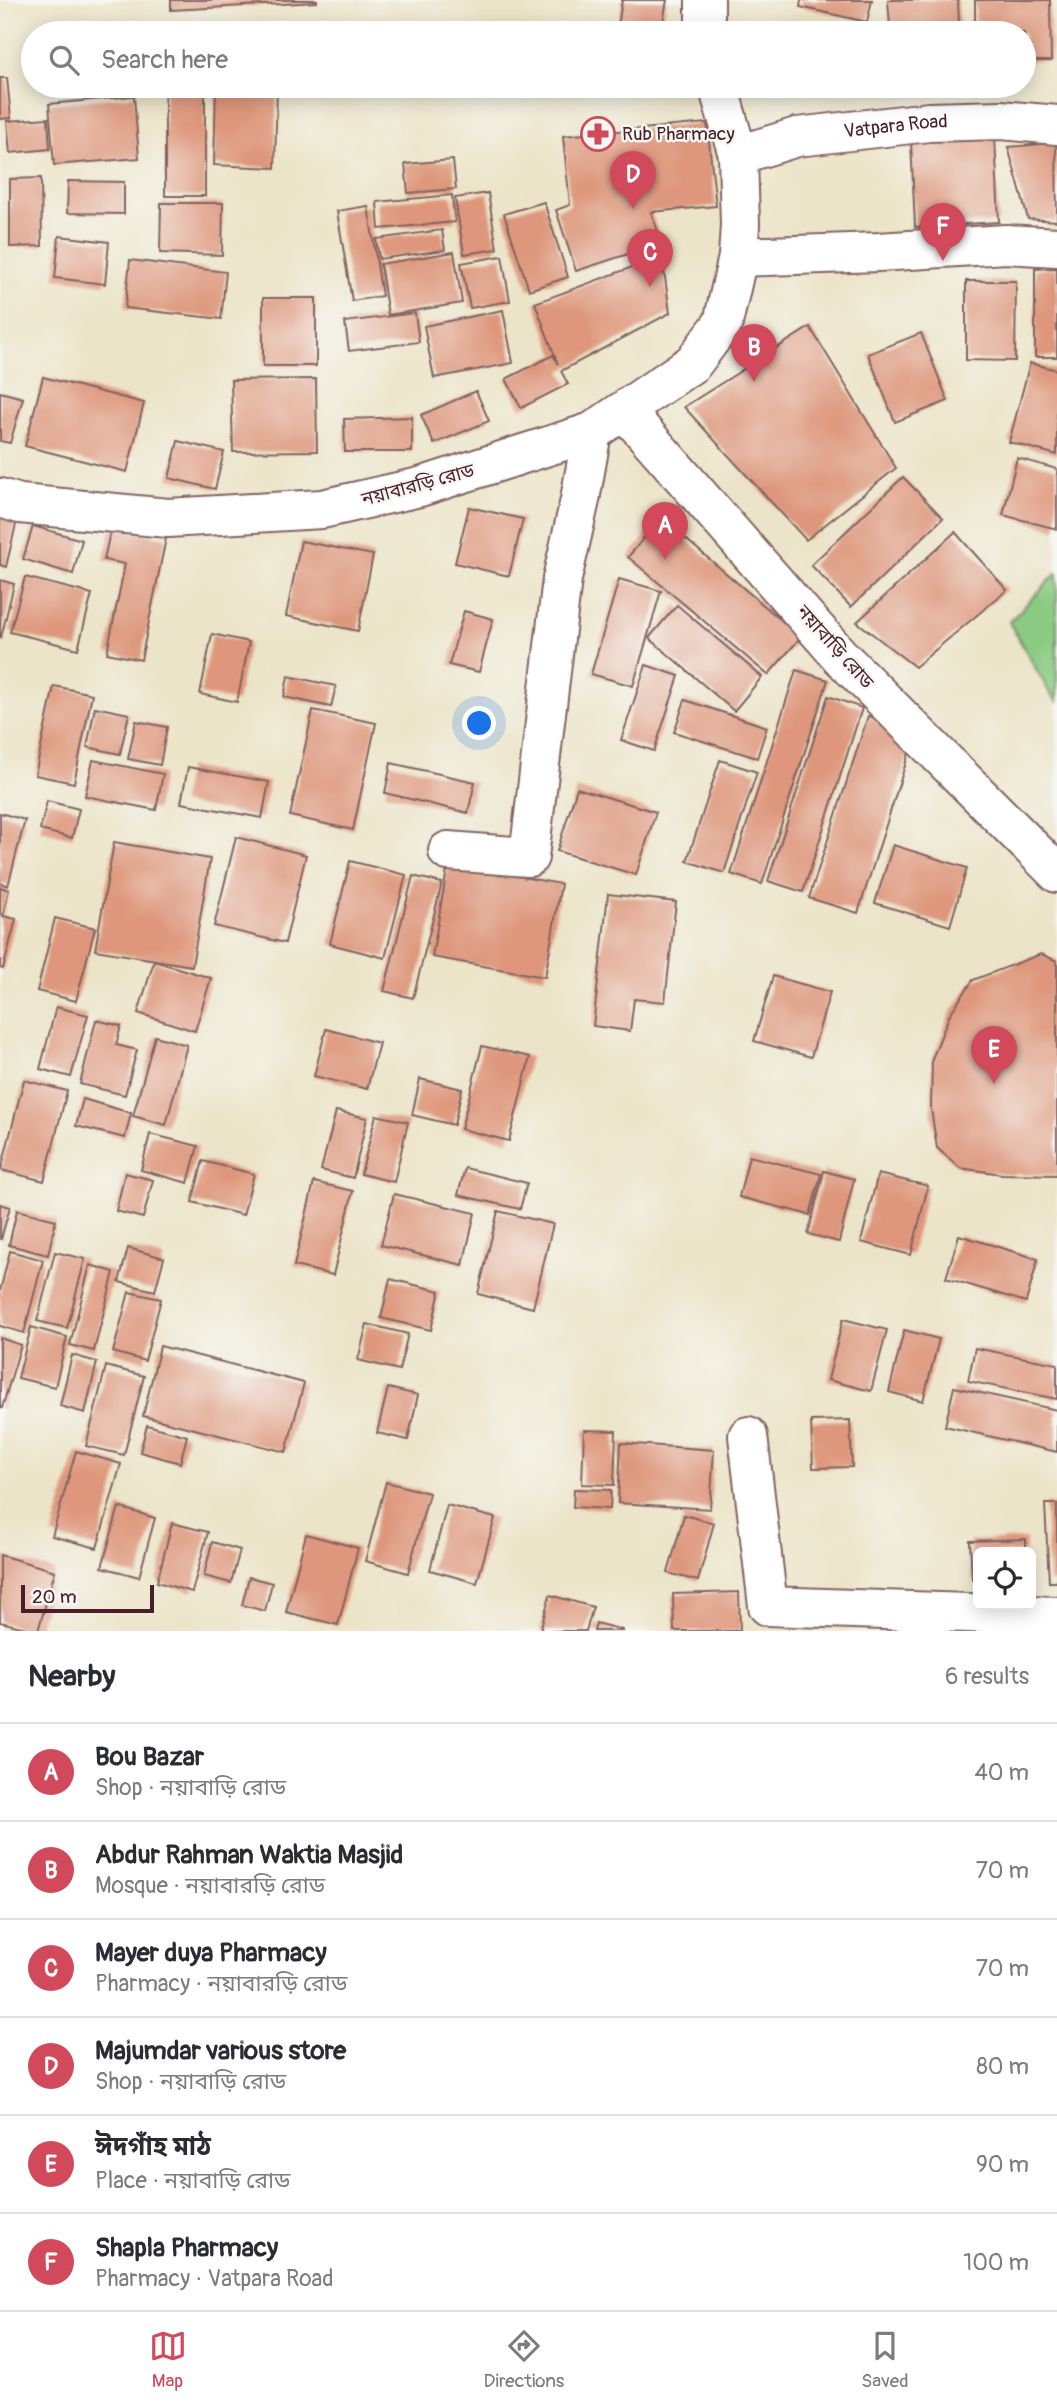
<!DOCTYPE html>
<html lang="en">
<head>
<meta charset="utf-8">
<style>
	:root { --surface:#fff; --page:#f2f2f3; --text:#2b2b33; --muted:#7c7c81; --line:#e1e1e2; --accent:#d1495b }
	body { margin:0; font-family:Pangolin,"Noto Sans Bengali",sans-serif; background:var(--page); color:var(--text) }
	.controls { position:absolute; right:21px; bottom:21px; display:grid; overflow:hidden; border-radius:10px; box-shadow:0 4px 18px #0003 }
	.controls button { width:63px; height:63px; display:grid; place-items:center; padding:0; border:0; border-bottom:2px solid var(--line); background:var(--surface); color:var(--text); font:35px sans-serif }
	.scale { position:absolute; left:21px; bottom:18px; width:133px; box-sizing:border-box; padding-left:7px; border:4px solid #4a1f2b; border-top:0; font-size:19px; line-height:24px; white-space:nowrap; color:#4a1f2b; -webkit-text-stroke:5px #f6f6f2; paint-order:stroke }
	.you { position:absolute; left:480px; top:724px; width:24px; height:24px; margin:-18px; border:5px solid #fff; border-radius:50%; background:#1a73e8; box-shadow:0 0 0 10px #1a73e833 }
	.badge { display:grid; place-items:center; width:46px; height:46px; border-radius:50%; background:var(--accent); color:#fff; font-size:23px; font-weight:700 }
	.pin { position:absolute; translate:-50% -58px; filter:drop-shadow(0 2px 4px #0008) }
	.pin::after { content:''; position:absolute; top:37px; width:24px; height:21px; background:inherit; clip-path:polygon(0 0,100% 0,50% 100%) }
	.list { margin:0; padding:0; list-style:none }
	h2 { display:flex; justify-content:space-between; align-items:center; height:91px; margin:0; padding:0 28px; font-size:30px }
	h2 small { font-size:23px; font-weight:400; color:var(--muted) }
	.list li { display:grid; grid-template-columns:46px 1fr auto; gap:21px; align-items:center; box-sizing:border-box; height:98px; padding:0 28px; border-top:2px solid var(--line) }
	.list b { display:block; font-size:26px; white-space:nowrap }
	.list p { margin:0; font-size:23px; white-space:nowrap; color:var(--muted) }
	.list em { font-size:23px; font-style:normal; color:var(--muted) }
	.icon { flex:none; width:38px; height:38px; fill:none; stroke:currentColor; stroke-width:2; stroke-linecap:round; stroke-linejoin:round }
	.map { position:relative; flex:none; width:1057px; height:1631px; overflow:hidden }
	.search { position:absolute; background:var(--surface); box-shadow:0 4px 18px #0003; left:21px; right:21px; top:21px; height:77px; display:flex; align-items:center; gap:18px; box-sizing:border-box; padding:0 24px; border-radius:38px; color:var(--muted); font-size:26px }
	.sheet { height:679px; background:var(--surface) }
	nav { display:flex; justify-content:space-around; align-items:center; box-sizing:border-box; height:98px; border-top:2px solid var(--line); background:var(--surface); font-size:19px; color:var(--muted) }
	nav a { display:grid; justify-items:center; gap:4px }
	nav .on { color:var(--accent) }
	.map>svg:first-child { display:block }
</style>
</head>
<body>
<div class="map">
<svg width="1057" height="1631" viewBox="0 0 1057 1631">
	<rect width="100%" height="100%" fill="#f6f6f2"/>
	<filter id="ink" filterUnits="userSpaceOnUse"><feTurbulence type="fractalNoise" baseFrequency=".0143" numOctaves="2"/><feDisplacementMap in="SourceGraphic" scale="14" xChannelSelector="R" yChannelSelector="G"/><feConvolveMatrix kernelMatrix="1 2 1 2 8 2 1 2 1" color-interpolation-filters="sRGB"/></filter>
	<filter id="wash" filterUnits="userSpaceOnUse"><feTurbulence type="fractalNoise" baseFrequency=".00686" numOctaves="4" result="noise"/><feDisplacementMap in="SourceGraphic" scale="28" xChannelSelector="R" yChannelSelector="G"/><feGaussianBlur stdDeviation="1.57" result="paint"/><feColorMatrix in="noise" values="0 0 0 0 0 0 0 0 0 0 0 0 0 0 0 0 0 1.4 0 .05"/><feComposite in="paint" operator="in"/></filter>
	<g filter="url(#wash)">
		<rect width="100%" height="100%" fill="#ece4c8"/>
		<polygon fill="#8aca82" stroke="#6a7456" stroke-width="2" points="1057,573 1057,701 1051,695 1009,622"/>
		<g id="blocks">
			<g fill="#de977b">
				<polygon points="171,0 317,0 317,2 171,10"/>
				<polygon points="622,0 667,0 661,33 617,33"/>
				<polygon points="801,0 872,0 867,22 800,7"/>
				<polygon points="888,0 958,0 959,24 890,27"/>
				<polygon points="975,0 1050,0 1051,61 1024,61 1024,33 975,33"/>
				<polygon points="0,78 7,78 11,118 0,119"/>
				<rect x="165" y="86" width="40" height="110"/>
				<polygon points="216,86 277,86 275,168 214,165"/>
				<polygon points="134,96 139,158 54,165 49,104"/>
				<polygon points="48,118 50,149 10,153 7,121"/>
				<polygon points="707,123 716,206 651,212 662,243 576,271 556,210 570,205 563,136"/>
				<polygon points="995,137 999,222 915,227 911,141"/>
				<polygon points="1056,143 1057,221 1028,219 1008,147"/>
				<polygon points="453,160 456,189 408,193 405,164"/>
				<polygon points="41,178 42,246 10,247 10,179"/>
				<polygon points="68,181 124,182 124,214 67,213"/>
				<polygon points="488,193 497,249 464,254 455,198"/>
				<polygon points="452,195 455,222 379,229 377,202"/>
				<polygon points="544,202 568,277 529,290 504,214"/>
				<polygon points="161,203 223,203 222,255 160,253"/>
				<polygon points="368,206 382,296 352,301 337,211"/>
				<polygon points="442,230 445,250 379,259 376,239"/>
				<polygon points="59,236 109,242 105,284 55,278"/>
				<polygon points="454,252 462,303 388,315 380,264"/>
				<polygon points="502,256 510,301 470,308 461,263"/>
				<polygon points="662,256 670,313 561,371 568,384 521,408 506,379 553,355 558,364 535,303"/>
				<polygon points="130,260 226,272 221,319 125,308"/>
				<polygon points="1057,268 1057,357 1035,357 1035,269"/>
				<polygon points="966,281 1016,281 1015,361 966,360"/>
				<rect x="263" y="298" width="53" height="68"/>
				<polygon points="503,310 513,363 434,378 424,326"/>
				<polygon points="415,313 419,342 349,351 345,322"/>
				<polygon points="810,327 896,468 806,540 684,407"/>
				<polygon points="921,333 948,401 895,422 868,354"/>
				<polygon points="1030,363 1057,370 1057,455 1009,442"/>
				<polygon points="43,377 144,403 127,472 25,446"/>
				<polygon points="316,379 317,451 233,452 231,380"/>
				<polygon points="476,391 489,421 434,444 421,415"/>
				<polygon points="0,392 23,398 10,443 0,441"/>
				<polygon points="412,417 412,452 345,452 344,419"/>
				<polygon points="178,441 224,452 215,489 169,478"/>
				<polygon points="1017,458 1057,469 1057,529 1003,515"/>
				<polygon points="903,477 943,518 851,607 811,565"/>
				<polygon points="469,507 523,519 509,576 455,563"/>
				<polygon points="0,515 17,520 6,567 0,565"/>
				<polygon points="661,518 801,637 768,675 628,557"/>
				<polygon points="33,526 82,540 73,574 23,559"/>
				<polygon points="111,527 166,538 141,660 107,653 125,564 104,560"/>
				<polygon points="955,532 1007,590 915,667 857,622"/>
				<polygon points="301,541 373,555 358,631 286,616"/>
				<polygon points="25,577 92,594 78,649 10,632"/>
				<polygon points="619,579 661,591 633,686 591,674"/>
				<polygon points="0,580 14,584 1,638 0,638"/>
				<polygon points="677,605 762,677 734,711 649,638"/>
				<polygon points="464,611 493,619 479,672 449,665"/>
				<polygon points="212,634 249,642 237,702 200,694"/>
				<polygon points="646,665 679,676 654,751 621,740"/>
				<polygon points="796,670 828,680 762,884 731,874"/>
				<polygon points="288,676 336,686 331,707 284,697"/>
				<polygon points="54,686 92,694 74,783 35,775"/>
				<polygon points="828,696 862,708 803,892 768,881"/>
				<polygon points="685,700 767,727 757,758 674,732"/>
				<polygon points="95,707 129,714 120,754 87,747"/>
				<polygon points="313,710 376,723 353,830 290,816"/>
				<polygon points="868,716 916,731 858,913 809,898"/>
				<polygon points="136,721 167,727 160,765 128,759"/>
				<polygon points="93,760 163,774 156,810 85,796"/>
				<polygon points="720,760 757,772 724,873 687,861"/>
				<polygon points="391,763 475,782 468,813 385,793"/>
				<polygon points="188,767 269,782 262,818 181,803"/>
				<polygon points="577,788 656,812 636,875 557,851"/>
				<polygon points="47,801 79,809 72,838 40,830"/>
				<polygon points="0,813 25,820 8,886 0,883"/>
				<polygon points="236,837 306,855 285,943 214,926"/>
				<polygon points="114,842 210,859 192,966 95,950"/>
				<polygon points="893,845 967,868 950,926 875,903"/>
				<polygon points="350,861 406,875 385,958 330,944"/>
				<polygon points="448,864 561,884 545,977 432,957"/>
				<polygon points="413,876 442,883 413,998 384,991"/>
				<polygon points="0,887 9,890 3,916 16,919 3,969 0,968"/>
				<polygon points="608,894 676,902 665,1002 634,999 630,1031 593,1026"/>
				<polygon points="55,918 95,928 76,1001 37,991"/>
				<polygon points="1041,954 1057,961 1057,1175 1002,1174 960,1168 937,1148 931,1109 932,1059 950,1014 973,980"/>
				<polygon points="154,961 211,978 195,1031 138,1013"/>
				<polygon points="773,976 830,992 811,1057 754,1041"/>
				<polygon points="56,1007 88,1015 71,1077 40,1069"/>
				<polygon points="96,1020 121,1026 116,1045 137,1050 125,1095 80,1084"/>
				<polygon points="326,1029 379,1043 367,1089 314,1076"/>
				<polygon points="155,1036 187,1045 166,1125 133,1116"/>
				<polygon points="482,1046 530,1057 509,1141 461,1129"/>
				<polygon points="420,1079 462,1089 454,1125 412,1115"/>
				<polygon points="24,1080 67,1091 44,1181 1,1170"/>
				<polygon points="83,1099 131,1113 125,1138 76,1126"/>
				<polygon points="336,1111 367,1118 353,1178 321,1170"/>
				<polygon points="376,1115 408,1122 394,1182 361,1174"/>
				<polygon points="150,1134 198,1146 188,1183 141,1170"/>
				<polygon points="749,1156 821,1174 810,1215 739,1197"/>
				<polygon points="203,1161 254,1174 243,1215 192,1202"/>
				<polygon points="465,1168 527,1183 520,1209 458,1195"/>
				<polygon points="824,1171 854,1179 839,1242 808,1234"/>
				<polygon points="125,1173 153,1180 143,1218 116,1211"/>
				<polygon points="878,1174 928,1186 911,1255 861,1242"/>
				<polygon points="314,1182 353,1191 333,1275 294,1266"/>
				<polygon points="394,1194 475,1213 463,1265 381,1245"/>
				<polygon points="0,1204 10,1207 1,1239 0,1239"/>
				<polygon points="17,1210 56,1220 48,1255 9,1245"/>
				<polygon points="498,1211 553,1224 533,1308 478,1294"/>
				<polygon points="959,1235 1038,1259 1026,1302 946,1278"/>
				<polygon points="128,1248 164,1258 155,1291 119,1282"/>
				<polygon points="10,1251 43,1260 24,1333 0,1326 0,1291"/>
				<polygon points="55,1252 85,1259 67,1328 37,1321"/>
				<polygon points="90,1265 114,1272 94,1351 70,1345"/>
				<polygon points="390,1279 440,1291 431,1330 381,1318"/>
				<polygon points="129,1292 161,1299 145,1361 113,1352"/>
				<polygon points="843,1319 887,1330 871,1391 828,1380"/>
				<polygon points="367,1324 408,1334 399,1370 358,1360"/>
				<polygon points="31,1327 67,1337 55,1387 18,1378"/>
				<polygon points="904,1330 939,1339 923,1401 889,1392"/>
				<polygon points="0,1338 21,1345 2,1408 0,1408"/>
				<polygon points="160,1346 304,1383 286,1452 143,1416"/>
				<polygon points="975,1348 1057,1364 1057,1399 968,1381"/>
				<polygon points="72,1355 97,1362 85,1413 60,1406"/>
				<polygon points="106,1366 144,1376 124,1455 86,1446"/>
				<polygon points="954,1387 1057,1410 1057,1452 945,1426"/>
				<polygon points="388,1388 418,1395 408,1440 377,1433"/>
				<polygon points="850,1420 852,1467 813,1468 811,1421"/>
				<polygon points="147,1425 187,1436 180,1463 140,1452"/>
				<polygon points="584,1430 616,1431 614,1485 582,1484"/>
				<polygon points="621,1443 714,1450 710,1509 618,1503"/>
				<polygon points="76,1451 121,1464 97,1548 52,1536"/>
				<polygon points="386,1482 429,1493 408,1573 365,1561"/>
				<polygon points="574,1489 611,1490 610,1509 573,1507"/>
				<polygon points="1045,1504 1057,1504 1057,1582 1049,1582"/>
				<polygon points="447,1505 495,1518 477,1583 430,1570"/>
				<polygon points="119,1507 155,1518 139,1577 102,1567"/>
				<polygon points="684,1515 714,1523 698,1581 668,1573"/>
				<polygon points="172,1523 208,1532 192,1592 157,1582"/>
				<polygon points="306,1534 358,1548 338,1625 286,1612"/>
				<polygon points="1026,1539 1026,1552 978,1552 978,1578 972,1579 970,1541"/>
				<polygon points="212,1542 240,1550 231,1583 204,1576"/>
				<polygon points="0,1555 55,1571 38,1631 0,1622"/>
				<polygon points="249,1577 272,1583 265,1611 242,1605"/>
				<polygon points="739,1592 740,1631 674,1631 673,1594"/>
				<polygon points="550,1595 593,1607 586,1631 540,1631"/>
				<polygon points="596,1623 622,1630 622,1631 594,1631"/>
			</g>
		</g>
	</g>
	<g filter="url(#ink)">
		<use href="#blocks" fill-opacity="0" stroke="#836462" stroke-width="2"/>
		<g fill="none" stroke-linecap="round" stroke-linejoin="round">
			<g stroke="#836462" stroke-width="42">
				<g id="minor">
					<polyline points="705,0 705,33"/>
					<path id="s1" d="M 738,155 L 797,137 L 929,122 L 1001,120 L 1057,125"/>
					<polyline points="738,257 878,252 1006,244 1057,247"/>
					<polyline points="625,411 840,656 1057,873"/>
					<polyline points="0,498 20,504 168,518 322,509 420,487 592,432 693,363 723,323 738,257 740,225 738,155 718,86"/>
					<polyline points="448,851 529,857 562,579 580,500 592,432"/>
					<polyline points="748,1436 768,1606 1057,1616"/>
				</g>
			</g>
			<use href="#minor" stroke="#fff" stroke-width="38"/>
		</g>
	</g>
	<defs>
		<g id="pharmacy-ring" transform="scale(1.75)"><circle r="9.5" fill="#f6f6f2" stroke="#d1495b" stroke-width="1.5"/><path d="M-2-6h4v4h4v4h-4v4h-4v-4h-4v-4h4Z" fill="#d1495b"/></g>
	</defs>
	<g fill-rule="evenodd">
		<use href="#pharmacy-ring" x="598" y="134"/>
	</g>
	<g text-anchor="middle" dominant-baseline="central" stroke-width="5" stroke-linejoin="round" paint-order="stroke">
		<g font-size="19" fill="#4a1f2b" stroke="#f6f6f2">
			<text stroke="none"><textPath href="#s1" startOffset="161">Vatpara Road</textPath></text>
			<text transform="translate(418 485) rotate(-15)">নয়াবারড়ি রোড</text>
			<text transform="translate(835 647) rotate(48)">নয়াবাড়ি রোড</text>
		</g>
		<g font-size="19" fill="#4a1f2b" stroke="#f6f6f2" text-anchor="start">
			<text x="622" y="134">Rub Pharmacy</text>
		</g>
	</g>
</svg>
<div class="controls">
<button><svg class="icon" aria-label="locate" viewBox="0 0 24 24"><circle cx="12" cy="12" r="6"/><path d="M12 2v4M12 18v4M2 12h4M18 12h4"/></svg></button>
</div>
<div class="scale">20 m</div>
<div class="you"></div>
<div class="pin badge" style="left:665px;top:560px">A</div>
<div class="pin badge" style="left:754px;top:382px">B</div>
<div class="pin badge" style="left:650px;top:287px">C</div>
<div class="pin badge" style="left:633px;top:209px">D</div>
<div class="pin badge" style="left:994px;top:1084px">E</div>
<div class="pin badge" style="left:943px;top:261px">F</div>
<div class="search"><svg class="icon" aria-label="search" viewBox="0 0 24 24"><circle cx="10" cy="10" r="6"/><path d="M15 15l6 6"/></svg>Search here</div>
</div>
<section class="sheet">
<h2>Nearby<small>6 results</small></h2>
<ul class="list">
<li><span class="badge">A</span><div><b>Bou Bazar</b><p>Shop · নয়াবাড়ি রোড</p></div><em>40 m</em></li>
<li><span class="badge">B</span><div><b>Abdur Rahman Waktia Masjid</b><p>Mosque · নয়াবারড়ি রোড</p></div><em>70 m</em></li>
<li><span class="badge">C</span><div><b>Mayer duya Pharmacy</b><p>Pharmacy · নয়াবারড়ি রোড</p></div><em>70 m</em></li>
<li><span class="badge">D</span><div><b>Majumdar various store</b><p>Shop · নয়াবাড়ি রোড</p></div><em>80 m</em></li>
<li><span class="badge">E</span><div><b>ঈদগাঁহ মাঠ</b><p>Place · নয়াবাড়ি রোড</p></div><em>90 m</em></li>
<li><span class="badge">F</span><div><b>Shapla Pharmacy</b><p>Pharmacy · Vatpara Road</p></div><em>100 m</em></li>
</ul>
</section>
<nav>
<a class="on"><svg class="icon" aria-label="map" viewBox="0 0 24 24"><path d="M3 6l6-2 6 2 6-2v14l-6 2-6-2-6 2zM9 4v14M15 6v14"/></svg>Map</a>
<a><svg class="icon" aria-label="directions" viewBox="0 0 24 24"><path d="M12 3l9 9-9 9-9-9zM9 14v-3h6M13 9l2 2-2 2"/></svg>Directions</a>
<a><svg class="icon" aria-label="saved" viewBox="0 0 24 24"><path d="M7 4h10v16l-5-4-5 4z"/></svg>Saved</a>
</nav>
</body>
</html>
